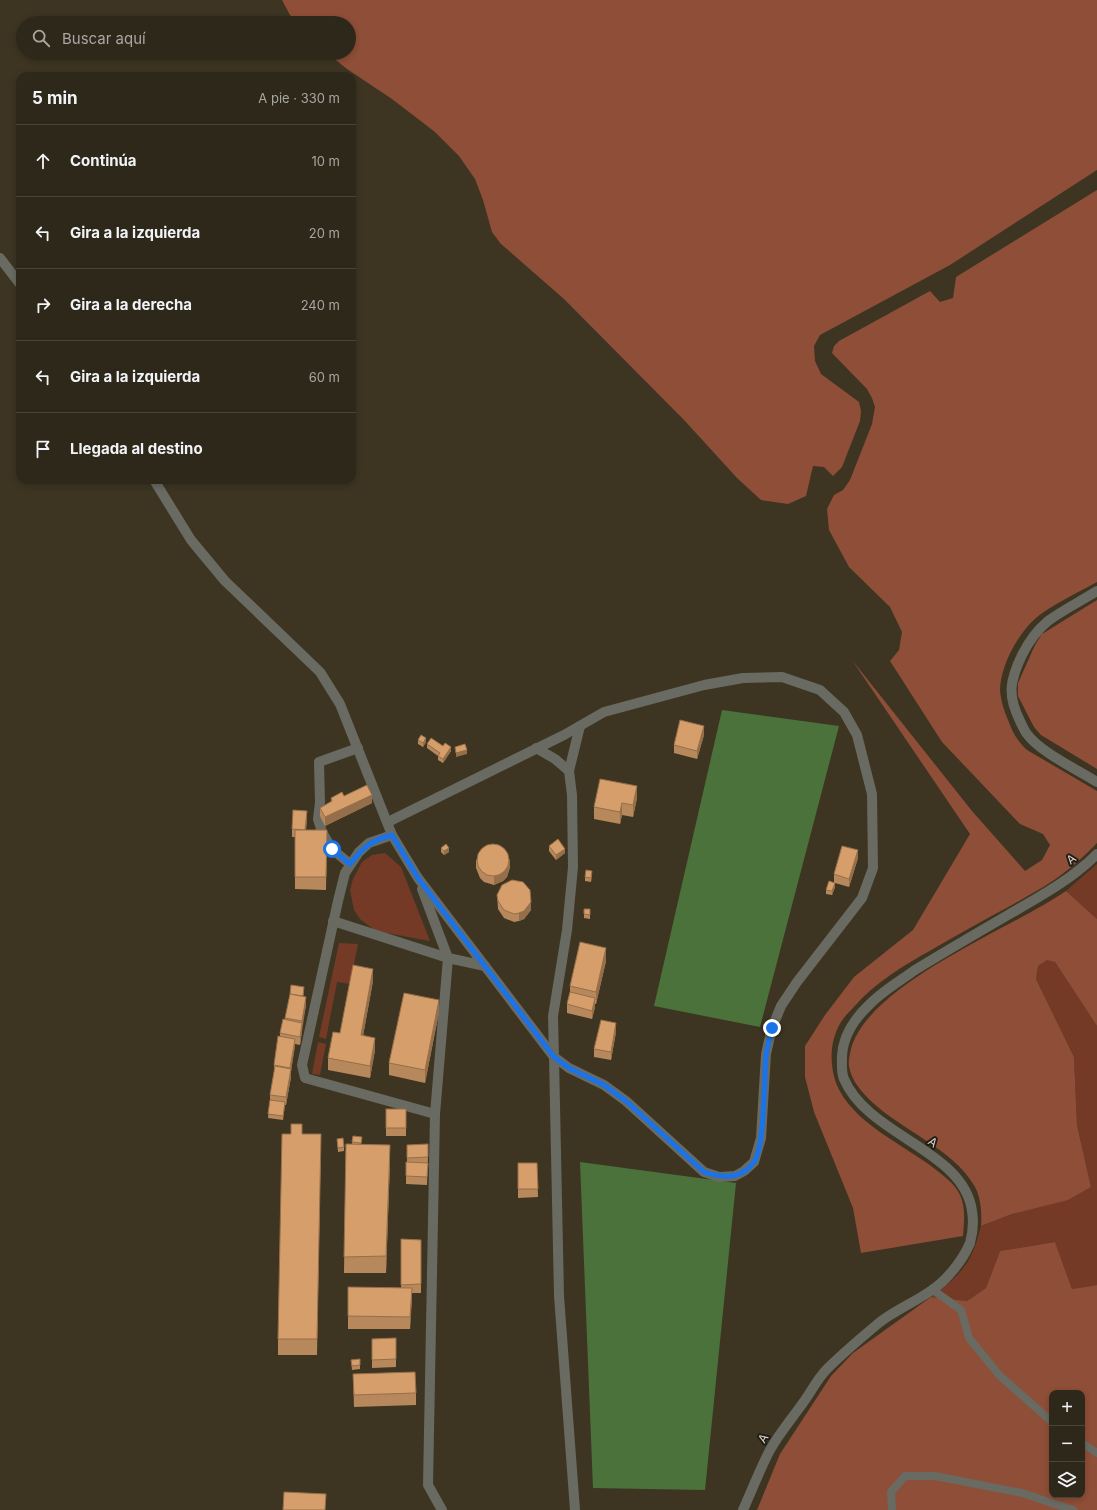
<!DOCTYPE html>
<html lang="es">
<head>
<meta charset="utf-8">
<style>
	:root { --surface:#2e281a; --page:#363023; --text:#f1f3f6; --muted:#a7a6a2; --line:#494439 }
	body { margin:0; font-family:Inter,sans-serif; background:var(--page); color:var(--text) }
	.controls { position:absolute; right:12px; bottom:12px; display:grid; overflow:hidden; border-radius:8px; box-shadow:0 2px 6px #0003 }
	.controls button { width:36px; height:36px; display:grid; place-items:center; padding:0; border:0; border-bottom:1px solid var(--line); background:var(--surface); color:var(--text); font:20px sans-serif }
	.stop { position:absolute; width:12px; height:12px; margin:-9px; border:3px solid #1a73e8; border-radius:50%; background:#fff }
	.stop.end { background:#1a73e8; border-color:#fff; box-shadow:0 1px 4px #0008 }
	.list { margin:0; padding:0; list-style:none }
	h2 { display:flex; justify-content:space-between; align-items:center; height:52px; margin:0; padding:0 16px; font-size:17px }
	h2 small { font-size:13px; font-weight:400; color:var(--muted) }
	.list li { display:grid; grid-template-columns:26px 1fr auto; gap:12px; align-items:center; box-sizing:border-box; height:72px; padding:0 16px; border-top:1px solid var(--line) }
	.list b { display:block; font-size:15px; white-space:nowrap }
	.list em { font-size:13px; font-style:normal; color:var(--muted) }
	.icon { flex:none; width:22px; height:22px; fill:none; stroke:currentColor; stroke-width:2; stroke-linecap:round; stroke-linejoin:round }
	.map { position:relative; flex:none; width:1097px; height:1510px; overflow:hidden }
	.search { position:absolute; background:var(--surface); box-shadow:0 2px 6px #0003; left:16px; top:16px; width:340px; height:44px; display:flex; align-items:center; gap:10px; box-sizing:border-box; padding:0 14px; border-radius:22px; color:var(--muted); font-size:15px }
	.panel { position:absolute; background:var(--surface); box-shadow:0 2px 6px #0003; left:16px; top:72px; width:340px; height:412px; border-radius:12px }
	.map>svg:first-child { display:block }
</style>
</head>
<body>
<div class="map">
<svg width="1097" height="1510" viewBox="0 0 1097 1510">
	<rect width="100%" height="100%" fill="#3d3522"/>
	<g fill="#743a26">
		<polygon points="385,853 401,867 430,941 376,931 360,919 354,910 350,890 353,879 362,862 372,855"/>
		<polygon points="1097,864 1097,919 1066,891"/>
		<polygon points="339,943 358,944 350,984 337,982 326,1039 319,1037"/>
		<path d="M 1047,959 L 1055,962 L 1097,1026 L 1097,1285 L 1072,1289 L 1055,1242 L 1000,1251 L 986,1288 L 967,1301 L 931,1297 C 962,1274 972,1263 981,1226 L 1012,1214 L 1091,1187 L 1077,1125 L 1074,1057 L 1036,979 L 1038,966 Z"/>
		<polygon points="318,1042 326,1044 320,1075 312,1074"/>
	</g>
	<g fill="#8f4e37" fill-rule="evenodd">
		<polygon points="282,0 1097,0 1097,170 950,265 820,335 814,346 815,361 821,374 859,402 861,411 860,421 842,467 833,476 824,467 813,466 806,496 788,504 761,500 737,478 685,421 564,299 501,244 492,232 483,200 475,179 459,156 435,132 392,99 347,69 327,53 349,53 349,23 298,23 290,15"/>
		<path d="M 1097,190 L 1097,582 C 1079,592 1058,602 1041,614 C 1020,629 1000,665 1000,691 C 1001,701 1004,711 1008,720 C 1013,733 1017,741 1027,750 L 1097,791 L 1097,843 C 1084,857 1065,873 1048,884 C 1037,891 1024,898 1012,905 C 985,919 959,934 933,949 C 903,966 875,982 853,1008 C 849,1012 844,1017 841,1022 C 830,1040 829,1063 836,1083 C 852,1123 903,1144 935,1169 C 944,1176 955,1184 960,1195 C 966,1208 964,1223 963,1236 L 861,1253 L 853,1208 L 814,1112 L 805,1077 L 805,1046 L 825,1015 L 854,977 L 913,930 L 970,834 L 852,660 L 972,811 L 1025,871 L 1042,860 L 1050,845 L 1043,834 L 1020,824 L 942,742 L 890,661 L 899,650 L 902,632 L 890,607 L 849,567 L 829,530 L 827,509 L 834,495 L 843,490 L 850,480 L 872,424 L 875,407 L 872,398 L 867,389 L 832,353 L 834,346 L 839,341 L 930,291 L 940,302 L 953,298 L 956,277 Z"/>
		<polygon points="1097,600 1097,769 1041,735 1034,727 1018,696 1018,683 1035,645 1042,634"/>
		<path d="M 1066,891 L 1097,919 L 1097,1026 L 1055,962 L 1047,960 L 1038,966 L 1036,979 L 1074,1057 L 1077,1125 L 1091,1187 L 1068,1200 L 1012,1214 L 981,1226 C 982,1214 981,1198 975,1187 C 953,1147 896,1129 865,1095 C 857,1086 851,1078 849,1066 C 848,1061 850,1054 851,1049 C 869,983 1011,929 1066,891 Z"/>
		<path d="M 1055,1242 L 1072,1289 L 1097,1285 L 1097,1510 L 757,1510 L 780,1454 L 831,1376 L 853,1353 L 931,1297 L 967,1301 L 986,1288 L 1000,1251 ZM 1052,1393 L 1082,1393 L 1082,1495 L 1052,1495 Z"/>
	</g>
	<g fill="#4b723b">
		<polygon points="722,710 839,726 760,1027 654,1006"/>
		<polygon points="580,1162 736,1183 705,1490 593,1488"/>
	</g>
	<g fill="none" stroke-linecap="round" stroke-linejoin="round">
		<g stroke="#696a61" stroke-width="8">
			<polyline points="933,1290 961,1310 969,1338 1000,1376 1052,1422"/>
			<polyline points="1082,1443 1097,1453"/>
			<polyline points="892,1510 891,1492 905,1476 935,1476 1022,1493 1073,1510"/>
		</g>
		<g stroke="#696a61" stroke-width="10">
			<polyline points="0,258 20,284"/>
			<polyline points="154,480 191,540 225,581 320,672 340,704 392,835 418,878 554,1057 559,1296 575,1510"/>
			<path d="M 1097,591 C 1081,601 1063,610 1048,621 C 1036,631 1029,641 1022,655 C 1010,680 1007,695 1020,721 C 1022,725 1024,730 1027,734 C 1040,752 1078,770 1097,782"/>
			<polyline points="569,771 580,726"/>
			<polyline points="388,822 564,735 604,712 704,685 743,678 782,677 820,690 844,712 857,735 872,794 873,868 862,898 797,982 781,1006 772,1028 766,1054 761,1138 754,1162 744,1171 735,1176 719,1177 704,1172 626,1101 604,1085 569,1068 554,1057 553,1016 567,930 573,867 572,795 569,771 555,759 536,748"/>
			<polyline points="392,835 369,843 359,852 345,873 338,901 302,1065 305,1078 435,1114"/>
			<polyline points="350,864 332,849 322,832 318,819 320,802 319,762 358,748"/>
			<polyline points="422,889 448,958 435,1114 428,1485 442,1510"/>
			<polyline points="333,921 448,958 485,966"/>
			<path d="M 743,1510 C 752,1490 760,1469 770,1450 C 780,1432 794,1416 805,1400 C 812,1390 818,1378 827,1369 C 843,1353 862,1337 880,1322 C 896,1310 915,1302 932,1290 C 947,1280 963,1260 970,1243 C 973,1232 974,1223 972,1211 C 964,1150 868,1136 844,1079 C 841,1072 842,1064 842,1056 C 843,1035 855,1018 870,1004 C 883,991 900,981 915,970 C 946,951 977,933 1008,915 C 1039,897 1071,880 1097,854"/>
		</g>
	</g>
	<g fill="#b7885b">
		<polygon points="704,735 697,759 674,753 674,745"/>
		<polygon points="418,740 426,742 423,747 418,744"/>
		<polygon points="427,744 451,751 443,763 438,760 438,756 427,748"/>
		<polygon points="331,798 372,803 325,826 320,816 320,808 331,802"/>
		<polygon points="637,798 633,817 622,815 620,824 594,819 594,807"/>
		<polygon points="307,819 306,830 327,830 326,890 295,889 295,837 292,837 292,829"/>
		<polygon points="549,846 565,853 556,860 549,851"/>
		<polygon points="441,848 449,852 444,855 441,852"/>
		<polygon points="858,858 849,887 835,883 835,887 832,895 826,894 826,890 834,882 834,874"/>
		<polygon points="476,860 510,867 507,877 503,881 494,885 484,882 480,878 476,868"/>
		<polygon points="592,875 591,882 585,881 585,877"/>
		<polygon points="497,895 531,910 524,919 519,921 514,922 504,918 498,909"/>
		<polygon points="584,909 590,909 590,919 584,918"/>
		<polygon points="606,961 596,1004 595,1004 595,1007 592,1019 567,1013 567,1004 570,993 570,986"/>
		<polygon points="373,981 363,1036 375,1050 370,1078 328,1070 328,1058 340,1033"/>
		<polygon points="304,991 303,996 306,1005 302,1025 302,1031 300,1045 295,1044 291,1071 291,1077 286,1105 285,1105 283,1120 268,1118 270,1100 270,1095 274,1073 274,1065 280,1037 280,1033 285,1019 285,1018"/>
		<polygon points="439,1012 425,1083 389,1075 389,1063"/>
		<polygon points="616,1032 611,1060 594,1057 594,1049"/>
		<rect x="386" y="1109" width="20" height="27"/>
		<polygon points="302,1134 321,1134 317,1355 278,1355 278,1339"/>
		<polygon points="353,1136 362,1141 361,1144 390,1161 386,1273 344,1273 346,1144 352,1144"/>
		<polygon points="337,1139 344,1147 344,1151 338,1152"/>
		<polygon points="407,1145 428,1157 427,1185 406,1184 406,1176 407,1162"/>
		<polygon points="518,1163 537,1163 538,1197 518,1198"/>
		<polygon points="401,1239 421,1240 421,1293 412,1293 410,1329 348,1329 348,1287 401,1288"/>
		<polygon points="396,1338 396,1367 372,1368 372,1339"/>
		<polygon points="360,1359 360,1369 352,1370 351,1360"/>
		<polygon points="353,1374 416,1393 416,1405 354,1407"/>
	</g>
	<g fill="#956f4a">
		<polygon points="704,726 704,735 697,759 697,751"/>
		<polygon points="426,738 426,742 423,747 423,743"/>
		<polygon points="451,747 451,751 443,763 443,759"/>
		<polygon points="467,750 467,754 456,757 456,753"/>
		<polygon points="637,786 637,798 633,817 633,805"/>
		<polygon points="372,795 372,803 325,826 325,817"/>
		<polygon points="622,803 622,815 620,824 620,812"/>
		<polygon points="307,811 307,819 305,838 305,830"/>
		<polygon points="449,848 449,852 444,855 444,851"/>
		<polygon points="565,849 565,853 556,860 556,855"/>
		<polygon points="858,850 858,858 849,887 849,879"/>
		<polygon points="510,859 510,867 507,877 503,881 494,885 494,877"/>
		<polygon points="835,883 835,887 832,895 832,891"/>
		<polygon points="531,902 531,910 524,919 519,921 519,913"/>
		<polygon points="606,948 606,961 596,1004 596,992"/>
		<polygon points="373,969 373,981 361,1047 361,1035"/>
		<polygon points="306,997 306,1005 300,1045 300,1037 302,1026 302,1021"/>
		<polygon points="595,998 595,1007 592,1019 592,1011"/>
		<polygon points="439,1000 439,1012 425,1083 425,1070"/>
		<polygon points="616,1023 616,1032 611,1060 611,1052"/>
		<polygon points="375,1038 375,1050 370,1078 370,1066"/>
		<polygon points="295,1039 295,1047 291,1071 291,1077 286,1105 286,1097"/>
		<polygon points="390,1145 390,1161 386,1273 386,1256"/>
		<polygon points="412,1288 412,1300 410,1329 410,1317"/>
	</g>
	<g fill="#d59e6a" stroke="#956f4a">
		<polygon points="680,720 704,726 697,751 674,745"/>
		<polygon points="421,735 426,738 423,743 418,740"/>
		<polygon points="431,738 443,746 445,743 451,747 443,759 438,756 440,753 427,744"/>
		<polygon points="465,744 467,750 456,753 455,747"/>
		<polygon points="600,779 637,786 633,805 622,803 620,812 594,807"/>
		<polygon points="367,785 372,795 325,817 320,808 332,801 331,798 342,792 344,796"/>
		<polygon points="293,810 307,811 305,830 292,829"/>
		<polygon points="295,830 327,830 326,877 295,877"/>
		<polygon points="558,839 565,849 556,855 549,846"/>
		<circle cx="493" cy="860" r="16"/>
		<polygon points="446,844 449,848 444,851 441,848"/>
		<polygon points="842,846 858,850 849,879 834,874"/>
		<polygon points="586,870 592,871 591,878 585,877"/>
		<polygon points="512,880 523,882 530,890 531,902 524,911 519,913 514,914 504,910 498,901 497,895 502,885"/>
		<polygon points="829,881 835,883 832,891 826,890"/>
		<polygon points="584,909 590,909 590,915 584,914"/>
		<polygon points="580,942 606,948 596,992 570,986"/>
		<polygon points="353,965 373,969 361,1035 375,1038 370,1066 328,1058 333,1032 340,1033"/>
		<polygon points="291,985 304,987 303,996 290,994"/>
		<polygon points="570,992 595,998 592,1011 567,1004"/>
		<polygon points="404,993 439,1000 425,1070 389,1063"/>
		<polygon points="290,994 306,997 302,1021 285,1018"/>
		<polygon points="283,1019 302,1023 300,1037 280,1033"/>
		<polygon points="601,1020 616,1023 611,1052 594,1049"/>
		<polygon points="278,1036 295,1039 290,1068 274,1065"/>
		<polygon points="275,1066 291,1069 286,1097 270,1095"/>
		<polygon points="270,1100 285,1102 283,1116 268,1114"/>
		<rect x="386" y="1109" width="20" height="19"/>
		<polygon points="291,1124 302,1124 302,1134 321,1134 317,1339 278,1339 282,1134 291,1134"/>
		<polygon points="353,1136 362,1137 361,1143 352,1142"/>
		<polygon points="343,1138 344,1147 338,1148 337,1139"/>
		<polygon points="346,1144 390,1145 386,1256 344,1257"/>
		<polygon points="428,1144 428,1157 407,1158 407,1145"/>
		<polygon points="406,1162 428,1163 427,1177 406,1176"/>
		<polygon points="518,1163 537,1163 538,1189 518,1189"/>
		<polygon points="401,1239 421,1240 421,1284 401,1285"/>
		<polygon points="348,1287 412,1288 410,1317 348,1316"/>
		<polygon points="396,1338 396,1359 372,1360 372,1339"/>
		<polygon points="360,1359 360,1365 352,1366 351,1360"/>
		<polygon points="415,1372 416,1393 354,1395 353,1374"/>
		<polygon points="284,1492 326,1494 325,1510 283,1510"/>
	</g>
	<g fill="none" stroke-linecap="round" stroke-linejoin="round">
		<path stroke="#1a73e8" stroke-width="5" d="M 332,849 L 350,864 C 363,847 372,840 392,835 L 418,878 L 554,1057 L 569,1068 L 604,1085 L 626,1101 L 704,1172 C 722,1178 741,1180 754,1162 C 765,1146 764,1078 766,1056 C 767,1047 770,1037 772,1028"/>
	</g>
	<g text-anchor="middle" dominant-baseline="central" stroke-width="4" stroke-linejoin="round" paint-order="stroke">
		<g font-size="12" fill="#dad6cb" stroke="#201d15">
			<text transform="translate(1071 859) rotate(-38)">A</text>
			<text transform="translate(933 1142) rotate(35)">A</text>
			<text transform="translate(763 1438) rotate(-58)">A</text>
		</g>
	</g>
</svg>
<div class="controls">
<button>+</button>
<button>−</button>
<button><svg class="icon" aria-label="layers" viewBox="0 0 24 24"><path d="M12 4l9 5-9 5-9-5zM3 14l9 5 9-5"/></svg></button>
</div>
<div class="stop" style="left:332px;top:849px"></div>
<div class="stop end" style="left:772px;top:1028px"></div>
<div class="search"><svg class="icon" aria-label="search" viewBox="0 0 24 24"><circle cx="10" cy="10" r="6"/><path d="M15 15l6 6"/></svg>Buscar aquí</div>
<section class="panel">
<h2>5 min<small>A pie · 330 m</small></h2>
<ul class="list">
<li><svg class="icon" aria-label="ahead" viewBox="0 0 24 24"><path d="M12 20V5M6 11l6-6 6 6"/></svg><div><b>Continúa</b></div><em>10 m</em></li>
<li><svg class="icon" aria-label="left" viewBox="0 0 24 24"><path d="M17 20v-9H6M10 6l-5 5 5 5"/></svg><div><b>Gira a la izquierda</b></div><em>20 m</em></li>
<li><svg class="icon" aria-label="right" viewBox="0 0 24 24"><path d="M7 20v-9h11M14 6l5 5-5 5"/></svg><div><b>Gira a la derecha</b></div><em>240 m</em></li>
<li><svg class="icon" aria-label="left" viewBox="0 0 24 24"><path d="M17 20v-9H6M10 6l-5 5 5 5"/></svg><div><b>Gira a la izquierda</b></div><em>60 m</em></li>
<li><svg class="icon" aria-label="arrive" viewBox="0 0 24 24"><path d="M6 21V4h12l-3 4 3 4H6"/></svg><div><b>Llegada al destino</b></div></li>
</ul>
</section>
</div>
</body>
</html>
